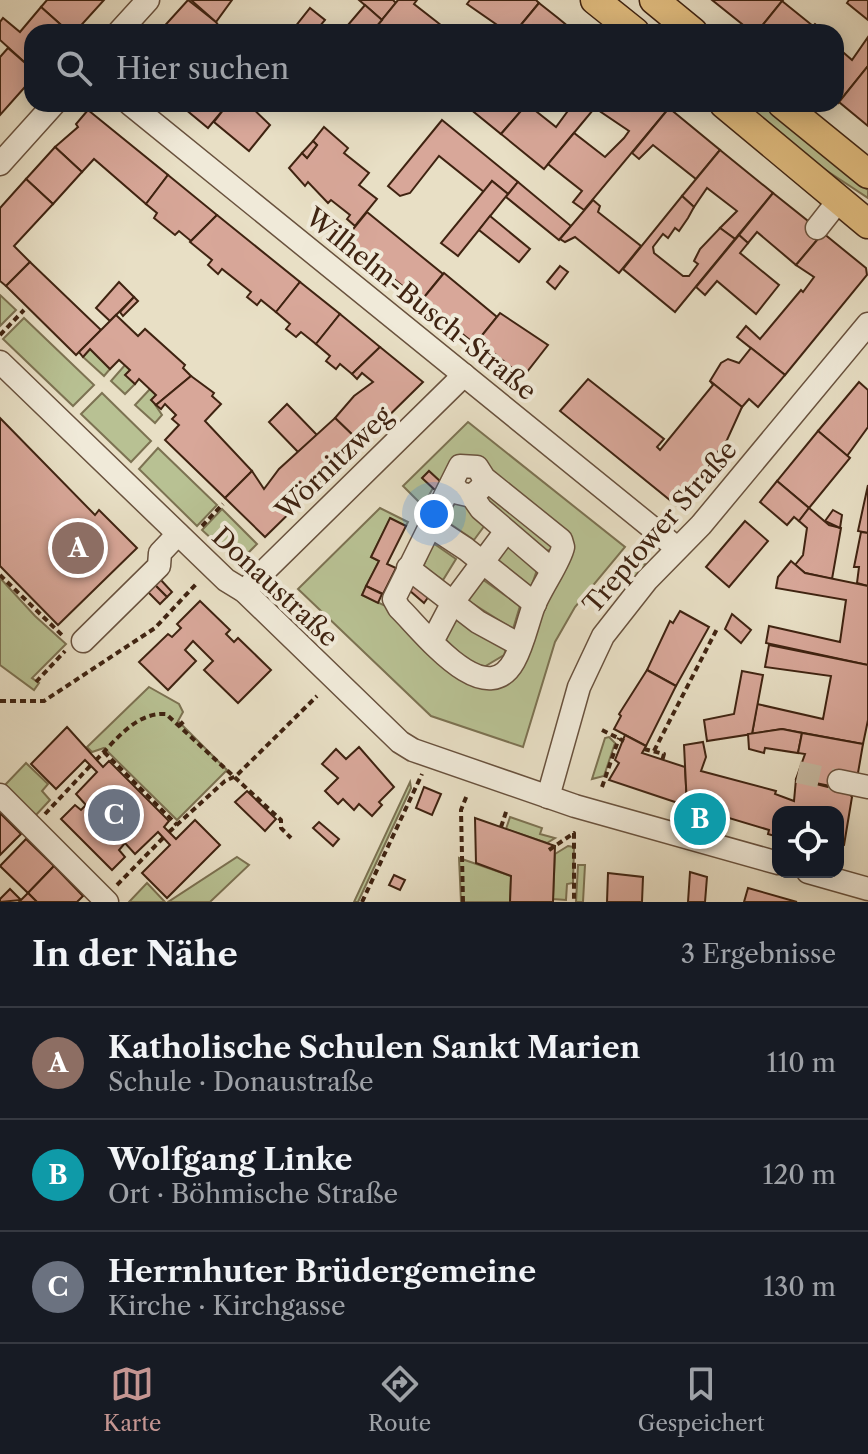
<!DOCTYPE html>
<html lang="de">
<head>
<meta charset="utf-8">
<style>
	:root { --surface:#171b24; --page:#242831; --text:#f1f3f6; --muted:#9ea1a6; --line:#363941; --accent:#c59692 }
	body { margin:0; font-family:"Libre Caslon Text",serif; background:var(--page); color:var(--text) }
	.controls { position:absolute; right:24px; bottom:24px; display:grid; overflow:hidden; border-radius:16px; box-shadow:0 4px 20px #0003 }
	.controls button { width:72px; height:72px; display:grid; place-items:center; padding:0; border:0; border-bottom:2px solid var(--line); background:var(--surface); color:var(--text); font:40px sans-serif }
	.you { position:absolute; left:434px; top:514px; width:28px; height:28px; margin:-20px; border:6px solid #fff; border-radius:50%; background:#1a73e8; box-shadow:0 0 0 12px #1a73e833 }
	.badge { display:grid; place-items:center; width:52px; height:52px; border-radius:50%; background:var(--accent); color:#fff; font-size:26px; font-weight:700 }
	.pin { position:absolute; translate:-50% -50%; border:4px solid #fff; box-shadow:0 2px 8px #0006 }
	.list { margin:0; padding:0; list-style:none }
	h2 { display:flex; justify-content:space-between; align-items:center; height:104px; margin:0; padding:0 32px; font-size:34px }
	h2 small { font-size:26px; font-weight:400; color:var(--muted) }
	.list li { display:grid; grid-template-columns:52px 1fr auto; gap:24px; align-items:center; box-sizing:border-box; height:112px; padding:0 32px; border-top:2px solid var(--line) }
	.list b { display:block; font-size:30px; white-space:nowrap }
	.list p { margin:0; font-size:26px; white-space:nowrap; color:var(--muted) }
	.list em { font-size:26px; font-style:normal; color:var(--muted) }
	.icon { flex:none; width:44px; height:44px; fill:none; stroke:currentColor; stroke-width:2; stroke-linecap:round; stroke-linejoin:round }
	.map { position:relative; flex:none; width:868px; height:902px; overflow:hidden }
	.search { position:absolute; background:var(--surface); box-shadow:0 4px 20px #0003; left:24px; right:24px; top:24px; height:88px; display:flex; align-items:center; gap:20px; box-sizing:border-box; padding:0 28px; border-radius:24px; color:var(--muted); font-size:30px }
	.sheet { height:440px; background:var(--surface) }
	nav { display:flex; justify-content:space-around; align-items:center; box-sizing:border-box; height:112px; border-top:2px solid var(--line); background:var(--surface); font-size:22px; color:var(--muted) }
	nav a { display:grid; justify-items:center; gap:4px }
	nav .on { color:var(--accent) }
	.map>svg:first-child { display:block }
</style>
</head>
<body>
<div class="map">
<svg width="868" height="902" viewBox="0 0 868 902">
	<rect width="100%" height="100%" fill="#e8dfc5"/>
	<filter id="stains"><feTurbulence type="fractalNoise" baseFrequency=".0025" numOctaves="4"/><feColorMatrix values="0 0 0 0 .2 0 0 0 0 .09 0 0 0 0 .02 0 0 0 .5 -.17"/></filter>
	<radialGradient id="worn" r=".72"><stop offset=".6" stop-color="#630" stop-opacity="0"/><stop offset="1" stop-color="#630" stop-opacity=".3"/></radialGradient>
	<g fill="#b8c193" stroke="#7c7252" stroke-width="2">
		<polygon points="743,104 762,104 868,190 868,198 815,163"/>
		<polygon points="0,295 16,310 0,326"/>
		<polygon points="24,318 94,385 73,406 3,339"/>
		<polygon points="90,349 110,369 104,376 83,357"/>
		<polygon points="125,365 130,370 126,375 135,384 125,394 111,381"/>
		<polygon points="150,389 156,395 152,400 162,415 155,423 135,405"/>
		<polygon points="102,393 151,441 131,462 81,414"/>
		<polygon points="468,422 625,547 575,607 555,642 523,747 431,716 298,589 380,508 408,522 406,526 390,519 371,557 379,561 362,595 390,608 492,685 567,557 484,466 442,483 429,471 423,478 433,488 423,506 403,486"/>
		<polygon points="158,448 217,505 197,526 139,469"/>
		<polygon points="488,493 553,544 553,549 543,552 484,498"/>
		<polygon points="459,502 466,503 471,514 485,525 474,540 446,521 452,506"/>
		<polygon points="222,509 257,544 238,563 202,530"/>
		<polygon points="433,543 456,559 443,580 423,567"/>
		<polygon points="509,545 537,570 531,587 496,559"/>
		<polygon points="633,555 646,565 634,579 621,570"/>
		<polygon points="0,578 35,616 66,644 32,678 39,683 34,690 0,665"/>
		<polygon points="482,579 520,606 513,629 467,600"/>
		<polygon points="455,617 506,649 504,655 484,667 468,661 445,639"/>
		<polygon points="149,687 179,704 183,712 178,721 227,770 177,820 104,748 92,752 87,747"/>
		<polygon points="609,737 615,743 604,776 592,779 605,738"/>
		<polygon points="26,763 48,784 42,791 50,800 35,816 4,786"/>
		<polygon points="410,782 411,788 358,902 354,902"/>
		<polygon points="510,817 542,828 540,834 555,838 547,843 506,829"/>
		<polygon points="568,846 574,847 573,883 567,884 566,900 553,899 555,854"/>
		<polygon points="237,857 249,865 210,902 168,902"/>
		<polygon points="459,858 511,876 510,902 461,902"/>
		<polygon points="578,865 585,865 583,902 576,902"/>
		<polygon points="147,883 165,902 129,902"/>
	</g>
	<g fill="#d8a799" stroke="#3f2311" stroke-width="2">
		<polygon points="47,0 104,0 75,32 69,32 41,7"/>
		<polygon points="188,0 216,22 223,32 159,32"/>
		<polygon points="191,0 232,0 216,22"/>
		<polygon points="359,0 393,0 396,3 382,20"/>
		<polygon points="398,0 417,0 414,4 446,29 443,32 382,32 376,27"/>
		<polygon points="470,0 536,0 539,3 515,32 496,32 500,27 467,4"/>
		<polygon points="712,0 783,0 757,32 752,32"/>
		<polygon points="849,0 868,0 868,20 847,3"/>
		<polygon points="782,1 813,26 815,24 824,31 757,32"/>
		<polygon points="539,3 558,18 575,32 515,32"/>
		<polygon points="365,5 382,20 376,27 372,32 342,32"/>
		<polygon points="41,7 69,32 32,32 32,69 0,40 0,22 3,18 20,32"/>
		<polygon points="310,8 325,20 315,32 291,32"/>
		<polygon points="868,37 868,66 839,102 836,46 852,60"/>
		<polygon points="8,48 32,69 32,79 0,115 0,57"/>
		<polygon points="868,66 868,126 839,102"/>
		<polygon points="179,104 228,104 208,128"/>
		<polygon points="228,104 248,104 270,125 249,151 214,122"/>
		<polygon points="464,104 527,104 501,134"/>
		<polygon points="527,104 556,127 573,104 598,104 544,169 501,134"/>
		<polygon points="598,104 664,104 669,108 584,210 573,202 582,191 548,164 574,133 605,157 624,138 629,131 595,108"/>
		<polygon points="669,108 720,150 696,179 653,145 639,159 632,153"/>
		<polygon points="88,110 168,175 146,204 94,159 82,172 55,147 78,127 76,124"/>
		<polygon points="442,120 518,182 508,194 492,181 484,192 439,156 410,193 400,196 388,186"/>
		<polygon points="324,127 348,148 344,153 369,173 359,185 377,199 355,226 347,219 350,215 331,200 328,203 308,182 305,186 289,168 302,153 307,158 317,145 313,141"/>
		<polygon points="313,141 317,145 307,158 302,153"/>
		<polygon points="55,147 82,172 53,204 26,179"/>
		<polygon points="720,150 773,193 735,239 720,228 737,211 707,188 694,207 682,196"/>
		<polygon points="168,175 217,215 191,241 179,231 175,235 154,218 157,213 146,204"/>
		<polygon points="26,179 53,204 14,246 30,262 6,286 0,281 0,208"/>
		<polygon points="492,181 508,194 458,256 441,243"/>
		<polygon points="518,182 571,226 559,240 506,197"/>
		<polygon points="773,193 823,233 796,265 757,232 748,243 739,235"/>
		<polygon points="682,196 694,207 688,218 679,231 675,228 668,238 663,234 653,247 654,253 683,276 689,276 698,264 694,261 700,249 720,228 735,239 675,312 623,269"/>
		<polygon points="593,200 600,206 598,212 641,246 619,273 575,237 565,242 560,239"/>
		<polygon points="367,212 443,274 421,301 345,239"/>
		<polygon points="217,215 300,282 276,312 261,300 257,305 247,297 251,292 222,269 218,274 208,265 212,260 190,242"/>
		<polygon points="490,216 530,249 519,262 479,230"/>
		<polygon points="823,233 866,268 867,275 785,375 737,337 746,326 760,339 801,290 803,292 814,277 796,265"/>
		<polygon points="739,235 748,243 740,253 779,285 756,314 717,281 705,295 696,287"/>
		<polygon points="30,262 101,330 76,355 6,286"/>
		<polygon points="560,266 568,272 555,289 547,282"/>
		<polygon points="444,273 497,317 475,344 421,301"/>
		<polygon points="119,282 134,297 110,321 96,308"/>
		<polygon points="300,282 340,314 316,344 301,332 296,337 286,329 290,324 276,312"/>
		<polygon points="134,297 138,301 123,316 120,312"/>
		<polygon points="500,313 548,345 523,377 495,354 491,357 475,344"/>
		<polygon points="340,314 380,347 352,374 340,364 336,369 326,361 330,356 316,344"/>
		<polygon points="116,315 138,336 145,329 185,365 183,368 191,376 156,405 151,400 156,395 139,379 135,384 125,375 130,370 119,360 110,369 90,349 83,357 79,352"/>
		<polygon points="380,347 423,382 361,443 335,418 354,396 373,382 362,373 357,379 352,374"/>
		<polygon points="751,348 785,375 758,407 749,399 742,407 710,381 721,363 728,359 739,363"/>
		<polygon points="191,376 214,393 212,396 221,404 205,421 252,471 225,498 165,440 179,425 172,419 176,415 165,404 161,409 156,405"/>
		<polygon points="588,379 664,439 657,447 660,450 713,385 710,381 742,407 727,440 676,505 560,411"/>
		<polygon points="859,382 868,390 868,427 847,456 818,431"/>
		<polygon points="287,404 317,435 299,453 269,422"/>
		<polygon points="0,418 95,515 99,510 137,548 58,625 0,566"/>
		<polygon points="335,418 361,443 265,537 225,498 252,471 264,489 279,469"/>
		<polygon points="818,431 850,458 809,508 777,481"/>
		<polygon points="429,471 442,483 435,490 422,478"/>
		<polygon points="777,481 809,508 799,521 794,517 787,525 760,502"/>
		<polygon points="868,485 868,533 858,531"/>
		<polygon points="809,508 829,525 841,528 832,579 805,573 795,565 803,555 807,528 799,521"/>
		<polygon points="833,510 842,515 840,528 825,521"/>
		<polygon points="390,518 406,526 387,564 396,568 383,594 366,586 379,561 371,557"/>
		<polygon points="745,521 768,541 729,587 706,567"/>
		<polygon points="861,532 868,533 868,586 857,583 859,567 854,567"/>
		<polygon points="791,561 805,573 868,586 868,665 766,643 769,626 840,642 846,600 776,588 778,577"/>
		<polygon points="160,579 172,592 167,597 155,585"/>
		<polygon points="413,584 429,596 424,603 409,590"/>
		<polygon points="155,585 167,597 160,604 148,592"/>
		<polygon points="366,586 382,594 378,603 362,595"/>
		<polygon points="200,601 230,630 226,634 234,642 238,638 271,670 238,703 204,670 213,661 193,641 185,650 196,661 168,690 139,662 168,634 172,637 181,628 177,624"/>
		<polygon points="680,611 709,627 676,686 647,670 670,621 673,623"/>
		<polygon points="732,614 751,630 741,643 725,629"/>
		<polygon points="769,645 868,665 868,720 863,744 782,729 752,734 757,704 823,719 831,676 765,667"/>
		<polygon points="647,670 676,686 646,746 614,729 621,716 619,714"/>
		<polygon points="742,671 763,675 752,734 707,741 704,720 734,714"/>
		<polygon points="67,727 103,767 109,761 169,821 164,827 176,839 195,820 220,845 167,898 142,873 170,845 158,832 135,854 125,843 119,850 125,857 112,870 61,819 75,805 81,810 86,805 76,794 97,772 85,760 56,789 31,764"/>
		<polygon points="782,729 802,733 798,753 765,748 764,753 749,749 748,734"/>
		<polygon points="802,733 863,744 858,773 835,787 796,779 805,754 798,753"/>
		<polygon points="625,735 646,746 642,753 685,767 687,806 609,780 619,763 615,760"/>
		<polygon points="703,742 706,757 701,771 776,791 775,794 794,801 796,779 848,792 852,797 844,845 838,848 838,812 778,812 778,837 768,834 769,830 709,812 708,816 695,813 696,809 687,806 684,745"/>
		<polygon points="359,747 394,787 379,802 382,805 372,816 359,804 354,810 343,799 338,804 325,791 338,778 322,764 336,749 346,759"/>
		<polygon points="424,787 441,794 432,815 416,808"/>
		<polygon points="247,791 276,819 265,831 235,802"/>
		<polygon points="0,813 21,834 0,855"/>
		<polygon points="475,818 555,846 553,902 510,902 511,876 476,863"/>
		<polygon points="319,822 339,839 333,846 313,828"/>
		<polygon points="26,839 54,866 28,893 0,866"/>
		<polygon points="54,866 83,896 77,902 37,902 28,893"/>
		<polygon points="690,872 707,877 705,902 688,902"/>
		<polygon points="608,873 643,877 642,902 607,902"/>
		<polygon points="394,875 405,880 400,890 389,885"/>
		<polygon points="748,888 797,902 744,902"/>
		<polygon points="10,889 21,900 0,902 0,899"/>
		<polygon points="28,893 37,902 19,902"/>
	</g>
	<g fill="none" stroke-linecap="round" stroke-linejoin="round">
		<polyline stroke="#c6b9a1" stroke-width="22" stroke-dasharray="22 11" stroke-linecap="butt" points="798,772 839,781"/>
		<g stroke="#69523e" stroke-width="25">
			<g id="minor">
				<polyline points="119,32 148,0"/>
				<polyline points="130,104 677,548"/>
				<polyline points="0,164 54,104"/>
				<polyline points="817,228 839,200"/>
				<polyline points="0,362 226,580 244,591 400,742 413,750 575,806 778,863"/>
				<path d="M 452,482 L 394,599 L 399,608 C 422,630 485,714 514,661 C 523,645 527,625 533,608 C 540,589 560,562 563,547 L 561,540 L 484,478 L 477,467 L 460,466 L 452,482 L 459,493 L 472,496 L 482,487 L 484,478"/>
				<polyline points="472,496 481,509 551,569"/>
				<polyline points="431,526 466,549 535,604"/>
				<polyline points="408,568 478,622 520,645"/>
				<polyline points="244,591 464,375"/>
				<polyline points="433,640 453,602 506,531"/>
				<polyline points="83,641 159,566 160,553 178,534"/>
				<polyline points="839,781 868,787"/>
				<polyline points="0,795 107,902"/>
				<polyline points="548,797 579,687 603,636 647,580 701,525 868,324"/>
				<polyline points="808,872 868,889"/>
			</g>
		</g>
		<g stroke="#3f2311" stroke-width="31">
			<g id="major">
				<polyline points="595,0 635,32"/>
				<polyline points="654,0 693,32"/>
				<polyline points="724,104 868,224"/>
				<polyline points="782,104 868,174"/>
			</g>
		</g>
		<g stroke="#3f2311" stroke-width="4" stroke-dasharray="6 4" stroke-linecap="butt">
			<polyline points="0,335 24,310"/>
			<polyline points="202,526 223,504"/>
			<polyline points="0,575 64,637"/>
			<polyline points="36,682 65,651"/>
			<polyline points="0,701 44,701 155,628 198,582"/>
			<polyline points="179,726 185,720"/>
			<polyline points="602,730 624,741"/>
			<polyline points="644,749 664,754 662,761"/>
			<polyline points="654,751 718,627"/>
			<polyline points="104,752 177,825"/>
			<path d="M 96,760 C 116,740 136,712 166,714 L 281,820 L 281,828 L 291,838"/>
			<polyline points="602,787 619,738"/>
			<polyline points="45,814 91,765"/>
			<polyline points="501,827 507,809"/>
			<polyline points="169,832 225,781 236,776 317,696"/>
			<polyline points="549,850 574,833 574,902"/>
			<polyline points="117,885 163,838"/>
			<polyline points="362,902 422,774"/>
			<polyline points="463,902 461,810 467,795"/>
		</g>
		<use href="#minor" stroke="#f0ead9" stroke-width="22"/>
		<use href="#major" stroke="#e4c082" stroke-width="28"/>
	</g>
	<g text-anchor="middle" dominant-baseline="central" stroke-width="8" stroke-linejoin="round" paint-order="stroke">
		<g font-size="26" fill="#3f2311" stroke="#f0ead9">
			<text transform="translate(421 304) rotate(39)">Wilhelm-Busch-Straße</text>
			<text transform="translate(334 463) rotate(-44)">Wörnitzweg</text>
			<text transform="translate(660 527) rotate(-49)">Treptower Straße</text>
			<text transform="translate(275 587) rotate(43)">Donaustraße</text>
		</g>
	</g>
	<rect width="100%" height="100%" filter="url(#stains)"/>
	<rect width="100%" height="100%" fill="url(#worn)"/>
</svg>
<div class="controls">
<button><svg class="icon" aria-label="locate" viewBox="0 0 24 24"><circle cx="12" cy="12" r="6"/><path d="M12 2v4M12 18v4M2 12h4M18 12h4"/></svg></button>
</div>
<div class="you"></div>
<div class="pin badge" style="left:78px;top:548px;background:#8d6e63">A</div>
<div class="pin badge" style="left:700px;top:819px;background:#0f9aa8">B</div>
<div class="pin badge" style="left:114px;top:815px;background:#6b7280">C</div>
<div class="search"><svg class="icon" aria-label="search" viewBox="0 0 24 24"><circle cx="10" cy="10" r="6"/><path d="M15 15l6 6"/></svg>Hier suchen</div>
</div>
<section class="sheet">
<h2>In der Nähe<small>3 Ergebnisse</small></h2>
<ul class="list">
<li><span class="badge" style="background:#8d6e63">A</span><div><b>Katholische Schulen Sankt Marien</b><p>Schule · Donaustraße</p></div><em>110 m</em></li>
<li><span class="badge" style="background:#0f9aa8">B</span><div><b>Wolfgang Linke</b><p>Ort · Böhmische Straße</p></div><em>120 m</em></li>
<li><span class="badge" style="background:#6b7280">C</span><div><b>Herrnhuter Brüdergemeine</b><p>Kirche · Kirchgasse</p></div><em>130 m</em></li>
</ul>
</section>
<nav>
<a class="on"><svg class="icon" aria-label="map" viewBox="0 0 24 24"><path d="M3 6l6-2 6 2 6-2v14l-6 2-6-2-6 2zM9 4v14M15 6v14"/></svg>Karte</a>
<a><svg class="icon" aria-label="directions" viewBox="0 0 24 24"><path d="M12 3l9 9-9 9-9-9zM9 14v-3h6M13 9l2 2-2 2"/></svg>Route</a>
<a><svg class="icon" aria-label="saved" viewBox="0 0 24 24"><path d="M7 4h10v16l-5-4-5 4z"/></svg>Gespeichert</a>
</nav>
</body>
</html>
